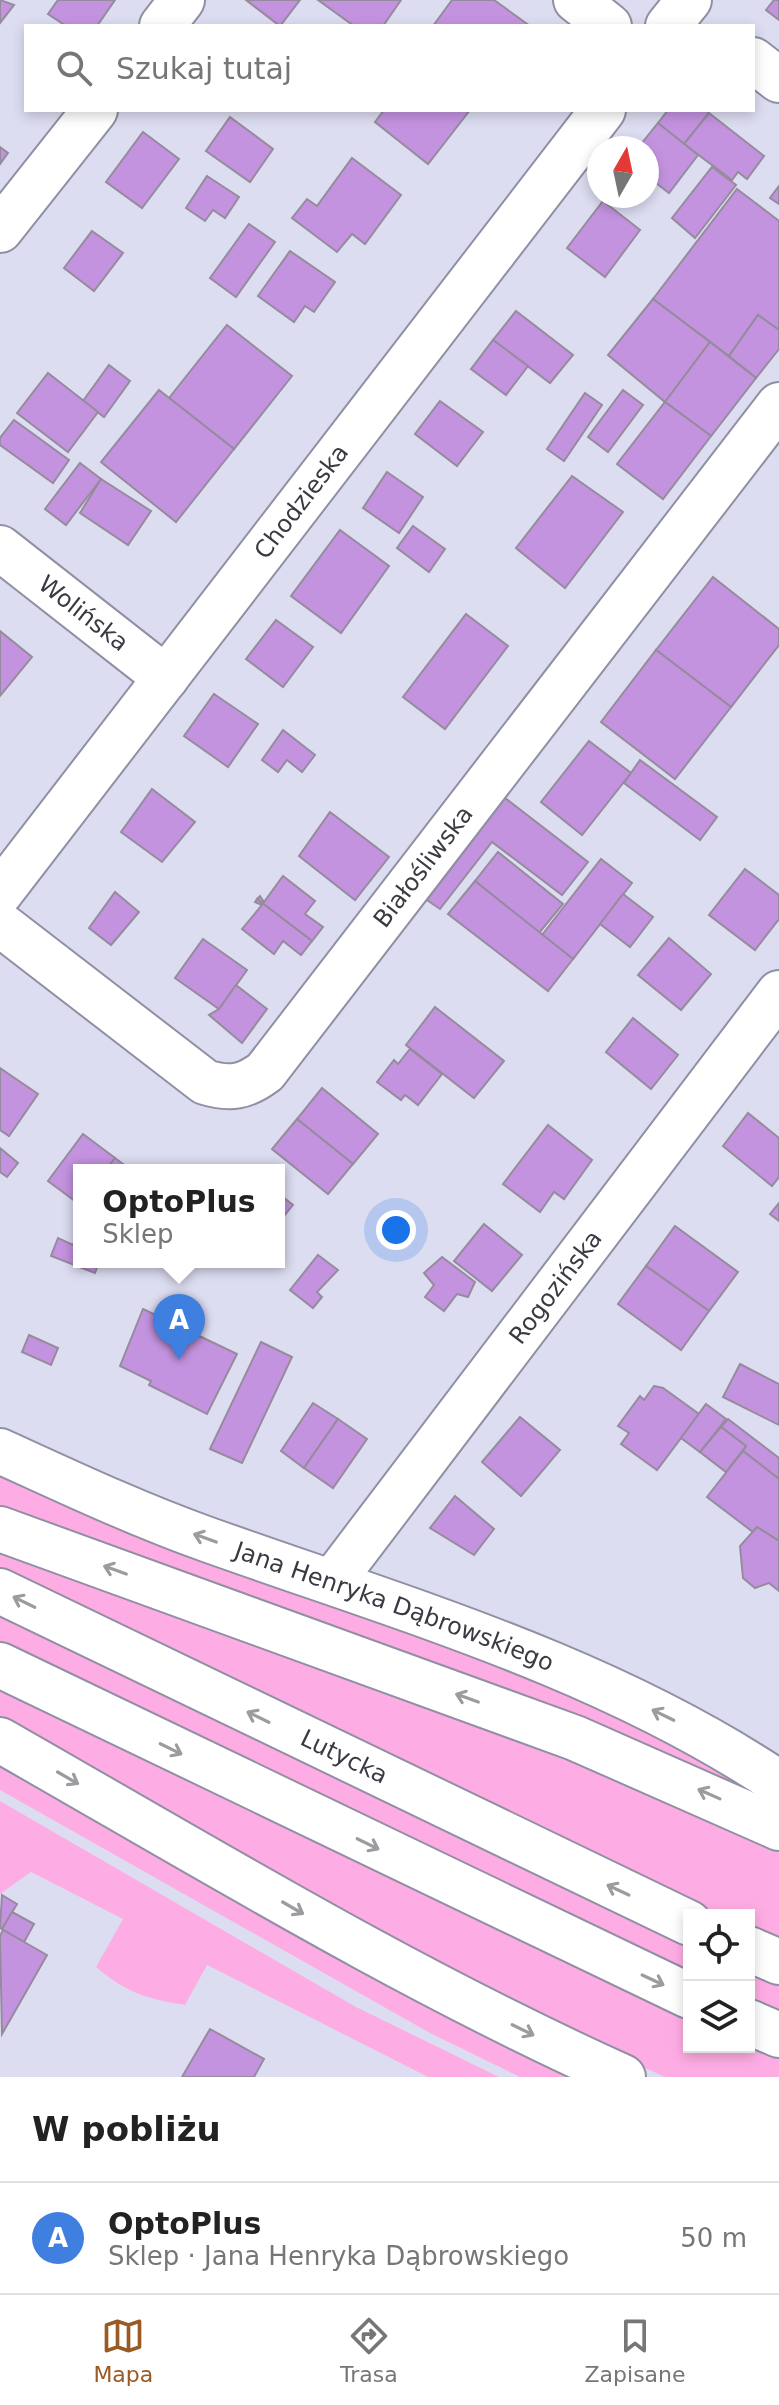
<!DOCTYPE html>
<html lang="pl">
<head>
<meta charset="utf-8">
<style>
	:root { --surface:#fff; --page:#f2f2f2; --text:#222; --muted:#767676; --line:#e0e0e0; --accent:#9a5a25 }
	body { margin:0; font-family:"DejaVu Sans",sans-serif; background:var(--page); color:var(--text) }
	.controls { position:absolute; right:24px; bottom:24px; display:grid; overflow:hidden; border-radius:0px; box-shadow:0 4px 12px #0003 }
	.controls button { width:72px; height:72px; display:grid; place-items:center; padding:0; border:0; border-bottom:2px solid var(--line); background:var(--surface); color:var(--text); font:40px sans-serif }
	.compass { position:absolute; left:587px; top:136px; width:72px; height:72px; border-radius:50%; background:var(--surface); box-shadow:0 4px 12px #0003; rotate:9deg }
	.you { position:absolute; left:396px; top:1230px; width:28px; height:28px; margin:-20px; border:6px solid #fff; border-radius:50%; background:#1a73e8; box-shadow:0 0 0 12px #1a73e833 }
	.badge { display:grid; place-items:center; width:52px; height:52px; border-radius:50%; background:var(--accent); color:#fff; font-size:26px; font-weight:700 }
	.pin { position:absolute; translate:-50% -66px; filter:drop-shadow(0 2px 4px #0008) }
	.pin::after { content:''; position:absolute; top:42px; width:28px; height:24px; background:inherit; clip-path:polygon(0 0,100% 0,50% 100%) }
	.popup { position:absolute; left:73px; top:1164px; width:212px; height:104px; box-sizing:border-box; display:grid; place-content:center; border-radius:0px; background:var(--surface); filter:drop-shadow(0 2px 6px #0005); font-size:26px; white-space:nowrap; color:var(--muted) }
	.popup b { font-size:30px; color:var(--text) }
	.popup::after { content:''; position:absolute; left:50%; top:100%; margin-left:-16px; border:16px solid transparent; border-top-color:var(--surface) }
	.list { margin:0; padding:0; list-style:none }
	h2 { display:flex; justify-content:space-between; align-items:center; height:104px; margin:0; padding:0 32px; font-size:34px }
	h2 small { font-size:26px; font-weight:400; color:var(--muted) }
	.list li { display:grid; grid-template-columns:52px 1fr auto; gap:24px; align-items:center; box-sizing:border-box; height:112px; padding:0 32px; border-top:2px solid var(--line) }
	.list b { display:block; font-size:30px; white-space:nowrap }
	.list p { margin:0; font-size:26px; white-space:nowrap; color:var(--muted) }
	.list em { font-size:26px; font-style:normal; color:var(--muted) }
	.icon { flex:none; width:44px; height:44px; fill:none; stroke:currentColor; stroke-width:2; stroke-linecap:round; stroke-linejoin:round }
	.map { position:relative; flex:none; width:779px; height:2077px; overflow:hidden }
	.search { position:absolute; background:var(--surface); box-shadow:0 4px 12px #0003; left:24px; right:24px; top:24px; height:88px; display:flex; align-items:center; gap:20px; box-sizing:border-box; padding:0 28px; border-radius:0px; color:var(--muted); font-size:30px }
	.sheet { height:216px; background:var(--surface) }
	nav { display:flex; justify-content:space-around; align-items:center; box-sizing:border-box; height:112px; border-top:2px solid var(--line); background:var(--surface); font-size:22px; color:var(--muted) }
	nav a { display:grid; justify-items:center; gap:4px }
	nav .on { color:var(--accent) }
	.map>svg:first-child { display:block }
</style>
</head>
<body>
<div class="map">
<svg width="779" height="2077" viewBox="0 0 779 2077">
	<rect width="100%" height="100%" fill="#ddddf2"/>
	<g fill="#feade4">
		<polygon points="0,1465 644,1720 770,1802 622,1737 0,1509"/>
		<polygon points="0,1549 549,1748 779,1848 779,1939 749,1926 749,1915 722,1915 610,1865 0,1568"/>
		<polygon points="0,1612 689,1944 689,1975 0,1643"/>
		<polygon points="0,1689 689,2017 689,2047 749,2047 749,2044 779,2055 779,2077 665,2077 634,2063 504,2001 0,1717"/>
		<polygon points="0,1760 576,2077 520,2077 430,2033 0,1790"/>
		<path d="M 0,1801 L 356,2007 L 499,2077 L 428,2077 L 207,1965 L 185,2005 C 147,1999 125,1992 96,1967 L 123,1919 L 31,1872 L 0,1894 Z"/>
		<polygon points="749,1970 779,1983 779,2013 749,2000"/>
	</g>
	<g fill="#c493e0" stroke="#968b9d" stroke-width="2">
		<polygon points="0,0 14,5 0,23"/>
		<polygon points="58,0 115,0 97,26 66,26 48,14"/>
		<polygon points="246,0 300,0 280,26"/>
		<polygon points="318,0 401,0 383,26 354,26"/>
		<polygon points="452,0 494,0 530,26 433,26"/>
		<polygon points="774,0 779,0 779,20 766,10"/>
		<polygon points="384,110 470,110 428,164 375,122"/>
		<polygon points="668,110 705,110 709,113 684,144 658,123"/>
		<polygon points="709,113 764,156 747,179 738,172 732,180 684,144"/>
		<polygon points="230,117 273,149 250,182 206,151"/>
		<polygon points="658,123 698,155 669,193 647,176 647,148 638,148"/>
		<polygon points="143,132 179,159 142,208 106,182"/>
		<polygon points="0,147 8,153 0,164"/>
		<polygon points="352,158 401,195 365,244 352,234 337,252 292,218 307,199 317,206"/>
		<polygon points="712,167 736,185 695,238 672,218"/>
		<polygon points="207,176 239,197 225,218 213,210 205,221 186,208"/>
		<polygon points="779,186 779,204 770,198"/>
		<polygon points="737,189 779,221 779,330 758,315 729,356 653,299"/>
		<polygon points="603,201 640,230 605,277 567,248"/>
		<polygon points="249,224 275,242 236,297 210,278"/>
		<polygon points="92,231 123,253 94,291 64,268"/>
		<polygon points="290,251 335,282 314,312 305,306 294,322 258,296"/>
		<polygon points="653,299 710,342 665,402 608,355"/>
		<polygon points="516,311 573,355 550,383 493,340"/>
		<polygon points="758,315 779,330 779,349 756,378 729,356"/>
		<polygon points="227,325 292,376 234,449 169,398"/>
		<polygon points="493,340 528,366 506,395 471,369"/>
		<polygon points="710,342 756,378 711,436 665,402"/>
		<polygon points="109,365 130,381 104,417 83,401"/>
		<polygon points="48,373 98,412 68,452 17,413"/>
		<polygon points="159,390 234,449 176,522 101,462"/>
		<polygon points="623,390 643,405 608,452 588,437"/>
		<polygon points="585,393 602,405 564,461 547,449"/>
		<polygon points="440,401 483,432 457,466 415,434"/>
		<polygon points="665,402 711,436 663,499 617,464"/>
		<polygon points="14,420 69,460 53,483 0,445 0,438"/>
		<polygon points="80,463 101,479 66,525 45,509"/>
		<polygon points="387,472 423,497 399,533 363,508"/>
		<polygon points="572,476 623,512 565,588 516,548"/>
		<polygon points="101,479 151,511 128,545 80,513"/>
		<polygon points="413,526 445,549 429,572 397,548"/>
		<polygon points="340,530 389,566 341,633 291,596"/>
		<polygon points="713,577 779,629 779,645 731,707 656,650"/>
		<polygon points="466,614 508,646 445,729 403,697"/>
		<polygon points="276,620 313,647 283,687 246,659"/>
		<polygon points="0,631 32,657 0,696"/>
		<polygon points="656,650 731,707 675,779 601,722"/>
		<polygon points="214,694 258,724 228,767 184,736"/>
		<polygon points="283,730 315,755 302,772 287,760 278,772 262,760"/>
		<polygon points="589,741 631,773 582,835 541,802"/>
		<polygon points="640,760 717,817 700,840 624,783"/>
		<polygon points="152,789 195,822 162,862 121,832"/>
		<polygon points="505,798 588,862 562,895 492,842 440,909 427,900"/>
		<polygon points="330,812 389,857 355,900 299,856"/>
		<polygon points="498,852 563,904 539,933 475,881"/>
		<polygon points="601,859 632,883 573,959 542,935"/>
		<polygon points="745,869 779,895 779,919 755,950 709,915"/>
		<polygon points="283,876 315,901 305,914 323,927 312,941 257,899 260,896 264,902"/>
		<polygon points="475,881 573,959 548,991 448,914"/>
		<polygon points="115,892 139,912 111,945 89,928"/>
		<polygon points="623,894 653,917 630,947 600,924"/>
		<polygon points="257,899 312,941 301,955 283,941 274,954 242,929 262,905 255,902"/>
		<polygon points="669,938 711,974 681,1010 638,975"/>
		<polygon points="203,939 247,970 219,1009 175,978"/>
		<polygon points="236,985 267,1009 242,1043 209,1015 219,1009"/>
		<polygon points="435,1007 504,1061 474,1098 406,1045"/>
		<polygon points="633,1018 678,1055 651,1089 606,1052"/>
		<polygon points="410,1049 442,1074 418,1105 405,1095 401,1100 377,1082 394,1060 398,1064"/>
		<polygon points="0,1068 38,1094 9,1136 0,1130"/>
		<polygon points="322,1088 378,1134 353,1164 297,1119"/>
		<polygon points="748,1113 779,1138 779,1177 772,1186 723,1146"/>
		<polygon points="297,1119 353,1164 328,1194 272,1149"/>
		<polygon points="548,1125 592,1160 564,1199 554,1192 540,1212 503,1184"/>
		<polygon points="83,1134 115,1158 106,1170 79,1170 79,1204 48,1181"/>
		<polygon points="0,1148 18,1163 7,1177 0,1172"/>
		<polygon points="115,1158 131,1170 106,1170"/>
		<polygon points="279,1194 293,1205 279,1222"/>
		<polygon points="779,1203 779,1221 770,1214"/>
		<polygon points="484,1224 522,1255 492,1291 454,1261"/>
		<polygon points="675,1226 738,1272 709,1311 646,1266"/>
		<polygon points="79,1230 79,1262 99,1262 95,1273 51,1256 58,1238 73,1245"/>
		<polygon points="318,1255 338,1270 317,1292 322,1297 313,1308 290,1290"/>
		<polygon points="442,1257 475,1282 468,1297 457,1294 444,1311 425,1297 434,1285 424,1273"/>
		<polygon points="646,1266 709,1311 681,1350 618,1304"/>
		<polygon points="143,1309 237,1354 207,1414 149,1385 151,1381 120,1366"/>
		<polygon points="29,1335 58,1348 51,1365 22,1352"/>
		<polygon points="261,1342 292,1357 242,1463 210,1449"/>
		<polygon points="740,1364 779,1384 779,1425 723,1397"/>
		<polygon points="654,1386 663,1388 699,1414 657,1470 621,1444 629,1433 618,1426 640,1396 644,1400"/>
		<polygon points="313,1403 338,1419 304,1468 281,1451"/>
		<polygon points="706,1404 726,1419 700,1452 681,1438"/>
		<polygon points="520,1417 560,1450 521,1496 482,1462"/>
		<polygon points="338,1419 367,1439 333,1488 304,1468"/>
		<polygon points="728,1419 779,1458 779,1479 743,1451 746,1446 721,1427"/>
		<polygon points="721,1427 746,1446 726,1472 700,1452"/>
		<polygon points="743,1451 779,1479 779,1541 757,1527 753,1532 707,1497"/>
		<polygon points="455,1496 494,1529 474,1555 430,1528"/>
		<polygon points="757,1527 779,1541 779,1591 769,1583 755,1588 743,1578 740,1546"/>
		<polygon points="2,1895 17,1904 2,1929 0,1928"/>
		<polygon points="12,1912 34,1924 24,1942 2,1929"/>
		<polygon points="3,1930 47,1955 2,2034 0,1936"/>
		<polygon points="210,2029 264,2059 254,2077 182,2077"/>
	</g>
	<g fill="none" stroke-linecap="round" stroke-linejoin="round">
		<g stroke="#908fa3" stroke-width="48">
			<g id="minor">
				<polyline points="576,0 609,26"/>
				<polyline points="162,26 182,0"/>
				<polyline points="668,26 689,0"/>
				<polyline points="753,60 779,80"/>
				<polyline points="0,230 95,110"/>
				<path id="s1" d="M 0,548 L 166,678"/>
				<path id="s2" d="M 0,893 L 603,110"/>
				<path id="s3" d="M 0,924 L 205,1082 C 230,1090 245,1087 265,1072 L 779,405"/>
				<path id="s4" d="M 0,1451 C 68,1482 136,1514 206,1539 C 402,1609 604,1666 779,1783"/>
				<path id="s5" d="M 332,1582 L 779,993"/>
			</g>
		</g>
		<g stroke="#908fa3" stroke-width="48">
			<g id="major">
				<polyline points="0,1529 575,1738 779,1828"/>
				<path id="s6" d="M 0,1591 L 689,1923"/>
				<polyline points="0,1665 689,1996"/>
				<path d="M 0,1740 C 205,1857 407,1980 623,2077"/>
				<polyline points="749,1949 779,1962"/>
				<polyline points="749,2022 779,2035"/>
			</g>
		</g>
		<use href="#minor" stroke="#fff" stroke-width="44"/>
		<use href="#major" stroke="#fff" stroke-width="44"/>
	</g>
	<defs><path id="oneway-shaft" d="M-6 0H5M1.5-3L5.5 0L1.5 3" fill="none" stroke-width="1.6" stroke-linecap="round" stroke-linejoin="round" transform="scale(2)"/></defs>
	<g stroke="#9c9ca0">
		<use href="#oneway-shaft" transform="translate(205 1538) rotate(-160)"/>
		<use href="#oneway-shaft" transform="translate(115 1570) rotate(-160)"/>
		<use href="#oneway-shaft" transform="translate(24 1602) rotate(-154)"/>
		<use href="#oneway-shaft" transform="translate(467 1698) rotate(-160)"/>
		<use href="#oneway-shaft" transform="translate(663 1715) rotate(-154)"/>
		<use href="#oneway-shaft" transform="translate(258 1717) rotate(-154)"/>
		<use href="#oneway-shaft" transform="translate(171 1749) rotate(26)"/>
		<use href="#oneway-shaft" transform="translate(68 1778) rotate(30)"/>
		<use href="#oneway-shaft" transform="translate(709 1794) rotate(-156)"/>
		<use href="#oneway-shaft" transform="translate(368 1844) rotate(26)"/>
		<use href="#oneway-shaft" transform="translate(618 1890) rotate(-155)"/>
		<use href="#oneway-shaft" transform="translate(293 1908) rotate(30)"/>
		<use href="#oneway-shaft" transform="translate(653 1980) rotate(25)"/>
		<use href="#oneway-shaft" transform="translate(523 2030) rotate(26)"/>
	</g>
	<g text-anchor="middle" dominant-baseline="central" stroke-width="7" stroke-linejoin="round" paint-order="stroke">
		<g font-size="24" fill="#3a3a42" stroke="#ddddf2">
			<text stroke="none"><textPath href="#s2" startOffset="494">Chodzieska</textPath></text>
			<text stroke="none"><textPath href="#s1" startOffset="106">Wolińska</textPath></text>
			<text stroke="none"><textPath href="#s3" startOffset="582">Białośliwska</textPath></text>
			<text stroke="none"><textPath href="#s5" startOffset="370">Rogozińska</textPath></text>
			<text stroke="none"><textPath href="#s4" startOffset="424">Jana Henryka Dąbrowskiego</textPath></text>
			<text stroke="none"><textPath href="#s6" startOffset="382">Lutycka</textPath></text>
		</g>
	</g>
</svg>
<div class="controls">
<button><svg class="icon" aria-label="locate" viewBox="0 0 24 24"><circle cx="12" cy="12" r="6"/><path d="M12 2v4M12 18v4M2 12h4M18 12h4"/></svg></button>
<button><svg class="icon" aria-label="layers" viewBox="0 0 24 24"><path d="M12 4l9 5-9 5-9-5zM3 14l9 5 9-5"/></svg></button>
</div>
<svg class="compass" viewBox="-18 -18 36 36"><path d="M0-13l5 13h-10z" fill="#e53935"/><path d="M0 13l5-13h-10z" fill="#767676"/></svg>
<div class="you"></div>
<div class="pin badge" style="left:179px;top:1360px;background:#3f7fe0">A</div>
<div class="popup"><b>OptoPlus</b>Sklep</div>
<div class="search"><svg class="icon" aria-label="search" viewBox="0 0 24 24"><circle cx="10" cy="10" r="6"/><path d="M15 15l6 6"/></svg>Szukaj tutaj</div>
</div>
<section class="sheet">
<h2>W pobliżu<small></small></h2>
<ul class="list">
<li><span class="badge" style="background:#3f7fe0">A</span><div><b>OptoPlus</b><p>Sklep · Jana Henryka Dąbrowskiego</p></div><em>50 m</em></li>
</ul>
</section>
<nav>
<a class="on"><svg class="icon" aria-label="map" viewBox="0 0 24 24"><path d="M3 6l6-2 6 2 6-2v14l-6 2-6-2-6 2zM9 4v14M15 6v14"/></svg>Mapa</a>
<a><svg class="icon" aria-label="directions" viewBox="0 0 24 24"><path d="M12 3l9 9-9 9-9-9zM9 14v-3h6M13 9l2 2-2 2"/></svg>Trasa</a>
<a><svg class="icon" aria-label="saved" viewBox="0 0 24 24"><path d="M7 4h10v16l-5-4-5 4z"/></svg>Zapisane</a>
</nav>
</body>
</html>
